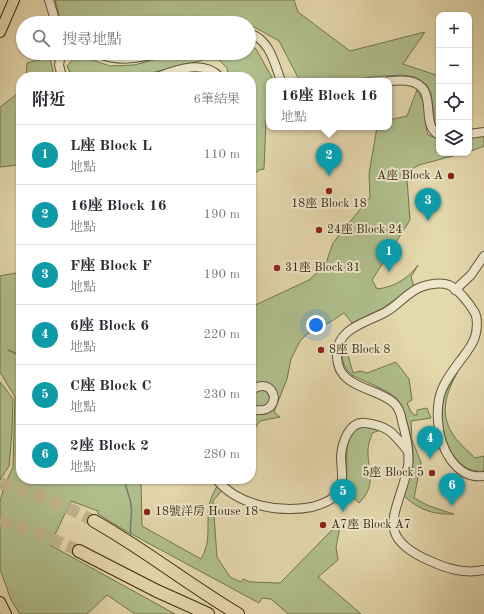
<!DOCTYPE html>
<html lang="zh-TW">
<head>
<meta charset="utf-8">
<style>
	:root { --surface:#fff; --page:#f7f7f7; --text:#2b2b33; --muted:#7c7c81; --line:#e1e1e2; --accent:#8f2418 }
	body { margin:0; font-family:"Old Standard TT","Noto Serif TC",serif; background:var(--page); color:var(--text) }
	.controls { position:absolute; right:12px; top:12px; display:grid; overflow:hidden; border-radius:8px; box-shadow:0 1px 3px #0004 }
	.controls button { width:36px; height:36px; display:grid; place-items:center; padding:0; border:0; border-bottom:1px solid var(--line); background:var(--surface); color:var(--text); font:20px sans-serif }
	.you { position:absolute; left:316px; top:325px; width:14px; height:14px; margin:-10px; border:3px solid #fff; border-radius:50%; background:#1a73e8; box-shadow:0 0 0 6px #1a73e833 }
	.badge { display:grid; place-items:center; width:26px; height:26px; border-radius:50%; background:var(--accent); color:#fff; font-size:13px; font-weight:700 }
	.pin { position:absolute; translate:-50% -33px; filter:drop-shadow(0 1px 2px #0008) }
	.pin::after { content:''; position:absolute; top:21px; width:14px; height:12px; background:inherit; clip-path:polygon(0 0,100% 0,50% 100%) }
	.popup { position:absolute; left:266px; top:78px; width:126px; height:52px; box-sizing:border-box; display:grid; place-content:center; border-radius:8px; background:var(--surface); filter:drop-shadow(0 1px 3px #0005); font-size:13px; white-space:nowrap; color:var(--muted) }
	.popup b { font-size:15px; color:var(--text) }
	.popup::after { content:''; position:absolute; left:50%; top:100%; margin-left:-8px; border:8px solid transparent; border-top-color:var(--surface) }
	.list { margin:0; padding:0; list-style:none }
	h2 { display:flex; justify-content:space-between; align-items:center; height:52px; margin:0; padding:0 16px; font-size:17px }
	h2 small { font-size:13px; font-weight:400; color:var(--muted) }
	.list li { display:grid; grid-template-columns:26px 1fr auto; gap:12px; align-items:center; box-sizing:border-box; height:60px; padding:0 16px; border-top:1px solid var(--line) }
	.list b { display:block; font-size:15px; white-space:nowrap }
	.list p { margin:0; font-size:13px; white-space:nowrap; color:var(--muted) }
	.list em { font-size:13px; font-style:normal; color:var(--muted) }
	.icon { flex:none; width:22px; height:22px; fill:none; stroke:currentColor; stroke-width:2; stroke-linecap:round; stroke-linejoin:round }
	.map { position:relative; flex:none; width:484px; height:614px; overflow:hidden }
	.search { position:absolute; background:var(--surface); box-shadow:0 1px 3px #0004; left:16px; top:16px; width:240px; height:44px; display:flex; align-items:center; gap:10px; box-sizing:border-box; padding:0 14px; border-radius:22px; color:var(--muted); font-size:15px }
	.panel { position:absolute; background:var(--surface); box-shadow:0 1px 3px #0004; left:16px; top:72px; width:240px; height:412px; border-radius:16px }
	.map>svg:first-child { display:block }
</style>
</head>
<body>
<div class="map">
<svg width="484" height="614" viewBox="0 0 484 614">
	<rect width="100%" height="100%" fill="#e4d8ad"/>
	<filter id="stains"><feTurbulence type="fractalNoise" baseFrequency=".005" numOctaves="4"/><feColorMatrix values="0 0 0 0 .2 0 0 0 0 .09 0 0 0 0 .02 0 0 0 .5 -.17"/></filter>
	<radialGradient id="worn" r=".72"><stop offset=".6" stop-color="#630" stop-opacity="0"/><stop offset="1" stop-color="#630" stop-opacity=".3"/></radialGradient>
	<g fill="#b0bf8d" stroke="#747451">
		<polygon points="55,0 294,0 298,12 350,51 425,32 403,64 439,76 439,127 434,124 434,113 431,94 427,85 415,77 402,75 371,77 352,81 300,81 279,41 249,24 249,23 61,23"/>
		<polygon points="249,45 256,49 274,81 269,81 269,117 266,120 264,169 259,170 251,177 251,77 229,77 227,68 219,60 204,60 134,77 72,77 67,66 77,55 110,66 134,65 180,53 249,53"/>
		<polygon points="50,57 54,77 26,77 27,63"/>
		<path d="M 417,90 C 420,96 424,101 425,108 C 426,118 425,126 428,135 L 439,139 L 439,153 L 464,153 L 419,165 L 412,169 L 407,179 L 410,220 L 372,280 L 377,289 C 394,287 408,279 418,265 L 411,277 L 414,286 L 383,308 L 352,323 L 344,313 L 321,328 L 307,334 L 300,341 L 291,359 L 287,379 L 274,412 L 280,417 L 260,421 L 251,434 L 251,307 L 309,280 L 325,266 L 333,243 L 370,197 L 369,174 L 377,127 L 389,127 L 389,120 L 407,116 Z"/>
		<polygon points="21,91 21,181 17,165 0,167 0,107"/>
		<polygon points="484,136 484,146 469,152 469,138"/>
		<path d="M 21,272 L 21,479 L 141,479 L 142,526 L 201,559 C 216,534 199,512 218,485 L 223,489 L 213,501 L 217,557 L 230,577 L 241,582 L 243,579 L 250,582 L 280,583 L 332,530 L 340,527 L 336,547 L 338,560 L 318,577 L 361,614 L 288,614 L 271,599 L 262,598 L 259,603 L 124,530 L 98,514 L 98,511 L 71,501 L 50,545 L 175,614 L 135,614 L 107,595 L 87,614 L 20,614 L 11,600 L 0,569 L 0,501 L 4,487 L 13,467 L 15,397 L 0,372 L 0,276 Z"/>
		<path d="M 345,344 L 353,373 L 360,371 L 367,373 L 396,362 L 409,379 L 412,400 L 407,403 L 410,410 L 414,415 L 417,415 L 417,410 L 427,408 L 431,418 L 411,421 L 412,440 L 421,462 L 414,498 L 429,506 L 454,514 C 434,515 419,510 404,496 C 407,484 412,472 413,460 C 415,447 405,407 396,398 C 386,389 365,382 352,375 C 343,367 339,356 345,344 Z"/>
		<path d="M 457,373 C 447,392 439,412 452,433 C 457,442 467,450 475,458 L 484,456 L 484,471 C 451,476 437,425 443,401 C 445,391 452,382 457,373 Z"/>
		<polygon points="0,382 13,399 12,432 9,466 0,480"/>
		<path d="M 360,426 L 381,430 L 372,433 C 371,438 368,444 368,449 C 367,470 378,484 359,503 L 344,489 C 352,468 338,441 360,426 Z"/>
	</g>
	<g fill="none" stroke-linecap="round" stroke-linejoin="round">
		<g stroke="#737f74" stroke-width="1.5">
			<polyline points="8,350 21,356"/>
			<path d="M 125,479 C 125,488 130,496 131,505 C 133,514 129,524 131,534"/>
		</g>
		<g stroke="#c2b58f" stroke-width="12" stroke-dasharray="12 6" stroke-linecap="butt">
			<path d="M 0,483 C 33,492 64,505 94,521"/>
			<polyline points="0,520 37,532 79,551"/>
		</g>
		<g stroke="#64563b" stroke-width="10">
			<g id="minor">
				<polyline points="49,0 56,23"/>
				<path d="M 249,33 C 270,40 274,62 281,81"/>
				<polyline points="61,53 59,65 62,77"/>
				<path d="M 96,53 C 118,62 137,59 159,53"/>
				<path d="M 157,77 C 176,70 203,59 220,77"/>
				<path d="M 389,81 C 395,81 402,80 408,81 C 441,86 418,124 439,135"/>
				<polyline points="469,134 484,132"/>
				<polyline points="455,290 471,275 484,256"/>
				<path d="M 251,390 C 261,384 271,384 274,397 C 273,411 262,411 251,410"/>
				<path d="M 484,476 C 470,478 459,471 451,460 C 442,448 439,436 438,421 C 436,394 444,382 460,361 C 466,353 472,346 475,337 C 477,331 478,319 475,313 C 470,304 458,289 449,285 C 441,282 429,284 421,287 C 407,292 398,306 384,313 C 365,323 335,329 337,357 C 338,389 377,387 394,403 C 399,408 401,414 402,421 C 406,435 410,452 408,466 C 399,513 371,535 430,561 C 448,569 464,574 484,570"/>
				<path d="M 216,479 C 238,506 280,513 312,507 C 322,504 332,501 338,492 C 345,481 341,469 341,456 C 342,443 349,421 365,423 C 389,426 393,433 407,450"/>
			</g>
		</g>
		<g stroke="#392a15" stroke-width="12">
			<g id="major">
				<polyline points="0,32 14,0"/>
				<polyline points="0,602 6,614"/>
			</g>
		</g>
		<g stroke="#392a15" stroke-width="14">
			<g id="highway">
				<path d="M 94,521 C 144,549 189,585 238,614"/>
				<polyline points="79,551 157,591 208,614"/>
			</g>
		</g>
		<use href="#minor" stroke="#ede6ca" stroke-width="8"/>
		<use href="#major" stroke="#e4d8ad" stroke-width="10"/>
		<use href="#highway" stroke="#e4d8ad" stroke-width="12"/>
	</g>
	<g fill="#8f2418" stroke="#ede6ca" stroke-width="1.5">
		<circle cx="451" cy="176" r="4"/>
		<circle cx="329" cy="191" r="4"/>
		<circle cx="319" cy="230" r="4"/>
		<circle cx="277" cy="268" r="4"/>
		<circle cx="321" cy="350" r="4"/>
		<circle cx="432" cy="473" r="4"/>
		<circle cx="147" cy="512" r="4"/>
		<circle cx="323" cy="525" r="4"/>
	</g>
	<g text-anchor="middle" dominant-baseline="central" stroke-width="4" stroke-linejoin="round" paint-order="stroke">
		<g font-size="12" fill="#392a15" stroke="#ede6ca" text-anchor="start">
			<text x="443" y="176" text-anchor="end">A座 Block A</text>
			<text x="329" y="204" text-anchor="middle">18座 Block 18</text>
			<text x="327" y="230">24座 Block 24</text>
			<text x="285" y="268">31座 Block 31</text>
			<text x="329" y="350">8座 Block 8</text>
			<text x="424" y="473" text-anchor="end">5座 Block 5</text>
			<text x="155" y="512">18號洋房 House 18</text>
			<text x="331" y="525">A7座 Block A7</text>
		</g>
	</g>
	<rect width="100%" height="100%" filter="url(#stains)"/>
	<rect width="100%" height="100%" fill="url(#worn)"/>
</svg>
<div class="controls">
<button>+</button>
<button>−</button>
<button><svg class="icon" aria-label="locate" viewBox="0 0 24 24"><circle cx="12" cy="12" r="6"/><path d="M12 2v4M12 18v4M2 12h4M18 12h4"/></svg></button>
<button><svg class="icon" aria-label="layers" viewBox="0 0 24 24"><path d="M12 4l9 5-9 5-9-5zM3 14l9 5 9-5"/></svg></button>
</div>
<div class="you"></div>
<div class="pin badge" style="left:389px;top:272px;background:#0f9aa8">1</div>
<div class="pin badge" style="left:329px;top:176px;background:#0f9aa8">2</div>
<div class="popup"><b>16座 Block 16</b>地點</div>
<div class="pin badge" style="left:428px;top:221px;background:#0f9aa8">3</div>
<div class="pin badge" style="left:430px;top:459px;background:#0f9aa8">4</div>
<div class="pin badge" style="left:343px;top:512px;background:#0f9aa8">5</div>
<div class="pin badge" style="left:452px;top:506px;background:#0f9aa8">6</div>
<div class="search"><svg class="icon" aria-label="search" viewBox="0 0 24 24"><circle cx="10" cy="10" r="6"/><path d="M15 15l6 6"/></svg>搜尋地點</div>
<section class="panel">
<h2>附近<small>6筆結果</small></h2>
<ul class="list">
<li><span class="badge" style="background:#0f9aa8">1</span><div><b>L座 Block L</b><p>地點</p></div><em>110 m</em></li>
<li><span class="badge" style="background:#0f9aa8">2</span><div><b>16座 Block 16</b><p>地點</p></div><em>190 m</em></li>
<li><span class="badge" style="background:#0f9aa8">3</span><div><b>F座 Block F</b><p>地點</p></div><em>190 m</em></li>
<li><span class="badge" style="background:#0f9aa8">4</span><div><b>6座 Block 6</b><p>地點</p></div><em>220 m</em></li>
<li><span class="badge" style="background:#0f9aa8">5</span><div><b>C座 Block C</b><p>地點</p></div><em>230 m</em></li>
<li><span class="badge" style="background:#0f9aa8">6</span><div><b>2座 Block 2</b><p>地點</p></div><em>280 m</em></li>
</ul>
</section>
</div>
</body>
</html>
